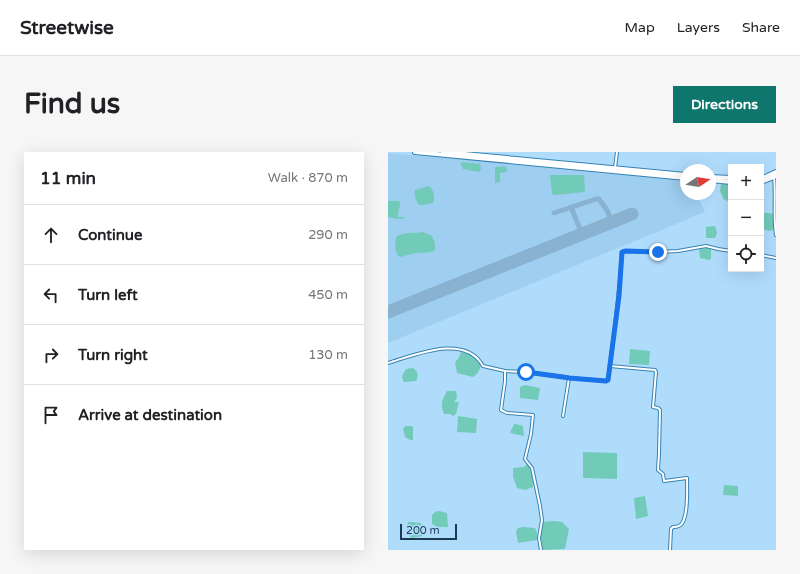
<!DOCTYPE html>
<html lang="en">
<head>
<meta charset="utf-8">
<style>
	:root { --surface:#fff; --page:#f6f6f6; --text:#202124; --muted:#757577; --line:#e0e0e0; --accent:#0f766e }
	body { margin:0; font-family:"Varela Round",sans-serif; background:var(--page); color:var(--text) }
	.controls { position:absolute; right:12px; top:12px; display:grid; overflow:hidden; border-radius:0px; box-shadow:0 4px 16px #0002 }
	.controls button { width:36px; height:36px; display:grid; place-items:center; padding:0; border:0; border-bottom:1px solid var(--line); background:var(--surface); color:var(--text); font:20px sans-serif }
	.compass { position:absolute; left:292px; top:12px; width:36px; height:36px; border-radius:50%; background:var(--surface); box-shadow:0 4px 16px #0002; rotate:78deg }
	.scale { position:absolute; left:12px; bottom:10px; width:57px; box-sizing:border-box; padding-left:4px; border:2px solid #1b3b51; border-top:0; font-size:11px; line-height:14px; white-space:nowrap; color:#1b3b51; -webkit-text-stroke:3px #b0dcfc; paint-order:stroke }
	.stop { position:absolute; width:12px; height:12px; margin:-9px; border:3px solid #1a73e8; border-radius:50%; background:#fff }
	.stop.end { background:#1a73e8; border-color:#fff; box-shadow:0 1px 4px #0008 }
	.list { margin:0; padding:0; list-style:none }
	h2 { display:flex; justify-content:space-between; align-items:center; height:52px; margin:0; padding:0 16px; font-size:17px }
	h2 small { font-size:13px; font-weight:400; color:var(--muted) }
	.list li { display:grid; grid-template-columns:26px 1fr auto; gap:12px; align-items:center; box-sizing:border-box; height:60px; padding:0 16px; border-top:1px solid var(--line) }
	.list b { display:block; font-size:15px; white-space:nowrap }
	.list em { font-size:13px; font-style:normal; color:var(--muted) }
	.icon { flex:none; width:22px; height:22px; fill:none; stroke:currentColor; stroke-width:2; stroke-linecap:round; stroke-linejoin:round }
	.map { position:relative; flex:none; width:388px; height:398px; overflow:hidden; border-radius:0px }
	header { display:flex; align-items:center; gap:24px; box-sizing:border-box; height:56px; padding:0 20px; background:var(--surface); border-bottom:1px solid var(--line) }
	header strong { font-size:19px }
	nav { display:flex; gap:22px; margin-inline-start:auto; font-size:14px }
	.intro { display:flex; align-items:center; justify-content:space-between; box-sizing:border-box; height:96px; padding:0 24px }
	h1 { margin:0; font-size:28px }
	.button { padding:10px 18px; border-radius:0px; background:var(--accent); color:#fff; font-size:14px; font-weight:700 }
	main { display:flex; gap:24px; padding:0 24px }
	aside { flex:1; background:var(--surface); border-radius:0px; box-shadow:0 4px 16px #0002 }
	.map>svg:first-child { display:block }
</style>
</head>
<body>
<header>
<strong>Streetwise</strong>
<nav><a>Map</a><a>Layers</a><a>Share</a></nav>
</header>
<div class="intro"><h1>Find us</h1><a class="button">Directions</a></div>
<main>
<aside>
<h2>11 min<small>Walk · 870 m</small></h2>
<ul class="list">
<li><svg class="icon" aria-label="ahead" viewBox="0 0 24 24"><path d="M12 20V5M6 11l6-6 6 6"/></svg><div><b>Continue</b></div><em>290 m</em></li>
<li><svg class="icon" aria-label="left" viewBox="0 0 24 24"><path d="M17 20v-9H6M10 6l-5 5 5 5"/></svg><div><b>Turn left</b></div><em>450 m</em></li>
<li><svg class="icon" aria-label="right" viewBox="0 0 24 24"><path d="M7 20v-9h11M14 6l5 5-5 5"/></svg><div><b>Turn right</b></div><em>130 m</em></li>
<li><svg class="icon" aria-label="arrive" viewBox="0 0 24 24"><path d="M6 21V4h12l-3 4 3 4H6"/></svg><div><b>Arrive at destination</b></div></li>
</ul>
</aside>
<div class="map">
<svg width="388" height="398" viewBox="0 0 388 398">
	<rect width="100%" height="100%" fill="#b0dcfc"/>
	<polygon fill="#9ecef0" points="0,1 206,19 207,21 243,23 298,28 298,42 300,42 300,46 312,49 317,60 0,191"/>
	<g fill="#72cab9">
		<polygon points="74,10 92,12 93,17 91,20 75,17 74,14 72,12"/>
		<polygon points="118,14 119,20 112,21 112,30 107,31 107,15"/>
		<polygon points="162,23 196,23 197,40 167,43 164,42"/>
		<polygon points="333,31 343,31 343,49 340,49 335,47 334,43 332,39"/>
		<path d="M 41,34 C 46,38 47,46 45,51 L 34,53 L 31,53 C 28,48 26,44 27,38 Z"/>
		<path d="M 0,49 L 11,49 L 12,51 C 13,55 9,59 10,65 L 17,65 L 16,66 C 12,68 5,66 0,65 Z"/>
		<polygon points="376,61 380,61 385,62 386,77 382,79 373,77 373,62"/>
		<polygon points="327,74 329,81 327,86 318,86 318,75"/>
		<path d="M 35,80 L 44,84 L 47,91 L 47,98 C 41,102 35,100 28,101 C 22,102 17,104 12,105 C 5,101 8,92 8,85 C 16,79 26,82 35,80 Z"/>
		<polygon points="319,95 323,97 323,107 321,108 312,106 311,97"/>
		<polygon points="242,197 262,199 261,213 241,212"/>
		<path d="M 73,200 C 78,200 79,201 83,203 C 85,204 89,206 91,209 C 95,214 90,222 85,225 L 69,221 L 67,210 L 70,207 Z"/>
		<path d="M 25,216 C 30,220 31,223 28,229 L 17,230 L 15,229 L 14,224 L 18,217 Z"/>
		<polygon points="137,233 152,236 150,248 132,246 132,235"/>
		<path d="M 59,239 L 68,239 L 69,246 L 66,250 L 71,250 L 68,262 L 65,264 L 62,262 L 56,262 C 52,252 54,248 59,239 Z"/>
		<polygon points="70,264 89,267 88,281 69,280"/>
		<polygon points="126,272 128,272 135,274 136,284 122,281"/>
		<polygon points="17,274 23,274 25,275 25,288 22,288 17,285 15,277"/>
		<polygon points="195,300 229,301 229,327 195,326"/>
		<path d="M 138,313 L 140,313 C 144,318 145,328 145,335 L 137,338 L 129,336 L 125,325 L 125,316 L 136,315 Z"/>
		<polygon points="336,333 350,334 350,344 335,343"/>
		<polygon points="257,344 260,364 248,367 246,346"/>
		<polygon points="51,359 59,361 60,375 49,375 44,372 44,363 47,360"/>
		<polygon points="166,369 174,370 181,377 177,397 153,398 152,382 154,370"/>
		<path d="M 20,370 L 24,370 L 33,371 L 35,384 L 23,386 C 20,381 18,376 20,370 Z"/>
		<polygon points="135,375 147,376 149,380 149,388 130,391 128,379 130,376"/>
	</g>
	<g fill="none" stroke-linecap="round" stroke-linejoin="round">
		<g stroke="#89b2d0" stroke-width="5">
			<polyline points="183,55 194,82"/>
			<path d="M 166,61 L 208,47 L 211,47 C 216,55 224,61 221,71"/>
		</g>
		<polyline stroke="#89b2d0" stroke-width="13" points="0,160 244,62"/>
		<g stroke="#3483b3" stroke-width="4">
			<g id="street">
				<polyline points="227,16 229,0"/>
				<path d="M 386,25 C 388,45 385,64 388,83"/>
				<polyline points="373,103 388,106"/>
				<path d="M 0,211 C 27,203 77,181 95,214 L 117,219 L 138,220 L 175,225 L 181,226 L 218,229 L 220,228 C 226,185 231,143 234,100 L 237,99 L 270,100 L 290,99 L 318,94 L 330,97 L 343,99"/>
				<path d="M 222,214 L 267,218 L 268,220 L 265,255 L 270,256 L 272,258 L 271,301 L 270,318 L 275,322 L 276,329 L 299,326 C 299,336 301,370 291,374 C 289,375 287,375 285,375 L 283,377 L 282,398"/>
				<polyline points="117,219 117,229 113,258 119,261 145,263 143,282 137,307 144,316 152,354 154,368 151,386 153,398"/>
				<polyline points="175,264 181,226"/>
			</g>
		</g>
		<g stroke="#3483b3" stroke-width="6">
			<g id="primary">
				<polyline points="27,0 298,26"/>
				<polyline points="55,0 298,23"/>
				<polyline points="322,25 343,26"/>
				<polyline points="373,27 388,20"/>
				<polyline points="322,28 343,30"/>
				<polyline points="373,30 388,24"/>
			</g>
		</g>
		<use href="#street" stroke="#fff" stroke-width="2"/>
		<use href="#primary" stroke="#fff" stroke-width="4"/>
	</g>
	<g fill="none" stroke-linecap="round" stroke-linejoin="round">
		<polyline stroke="#1a73e8" stroke-width="5" points="138,220 175,225 181,226 218,229 220,228 231,144 234,100 237,99 270,100"/>
	</g>
</svg>
<div class="controls">
<button>+</button>
<button>−</button>
<button><svg class="icon" aria-label="locate" viewBox="0 0 24 24"><circle cx="12" cy="12" r="6"/><path d="M12 2v4M12 18v4M2 12h4M18 12h4"/></svg></button>
</div>
<svg class="compass" viewBox="-18 -18 36 36"><path d="M0-13l5 13h-10z" fill="#e53935"/><path d="M0 13l5-13h-10z" fill="#757577"/></svg>
<div class="scale">200 m</div>
<div class="stop" style="left:138px;top:220px"></div>
<div class="stop end" style="left:270px;top:100px"></div>
</div>
</main>
</body>
</html>
